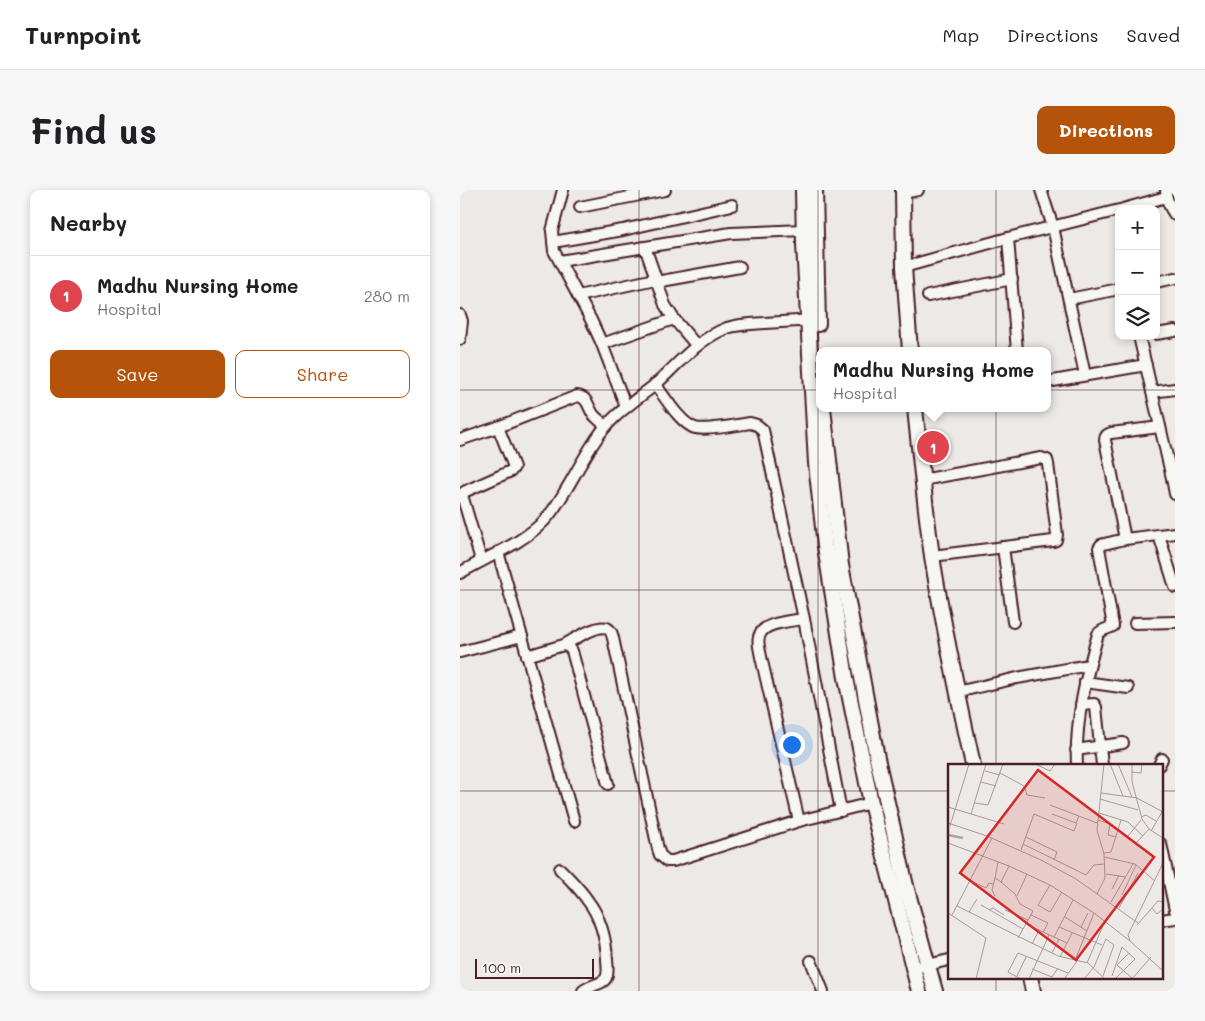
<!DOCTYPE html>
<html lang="en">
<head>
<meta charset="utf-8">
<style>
	:root { --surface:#fff; --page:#f6f6f6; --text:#202124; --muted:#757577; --line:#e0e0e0; --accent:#b45309 }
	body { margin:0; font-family:Mali,sans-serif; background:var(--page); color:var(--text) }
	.controls { position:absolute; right:15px; top:15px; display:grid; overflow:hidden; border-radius:10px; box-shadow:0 2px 8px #0003 }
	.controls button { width:45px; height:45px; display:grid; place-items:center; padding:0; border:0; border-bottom:1px solid var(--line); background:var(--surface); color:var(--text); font:25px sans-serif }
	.scale { position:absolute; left:15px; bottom:12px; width:119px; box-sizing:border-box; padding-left:5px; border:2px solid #4a1f2b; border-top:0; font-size:14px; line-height:18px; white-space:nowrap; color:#4a1f2b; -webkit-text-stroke:4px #f6f6f2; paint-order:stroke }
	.you { position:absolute; left:331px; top:554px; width:18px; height:18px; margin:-12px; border:4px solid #fff; border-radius:50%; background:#1a73e8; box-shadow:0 0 0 8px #1a73e833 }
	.badge { display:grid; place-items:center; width:32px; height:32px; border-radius:50%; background:var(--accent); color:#fff; font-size:16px; font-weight:700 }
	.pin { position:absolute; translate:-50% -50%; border:2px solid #fff; box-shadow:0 1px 5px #0006 }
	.popup { position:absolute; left:356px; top:157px; width:235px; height:65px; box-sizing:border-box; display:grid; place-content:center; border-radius:10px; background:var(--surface); filter:drop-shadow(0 1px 4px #0005); font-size:16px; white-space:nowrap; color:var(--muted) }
	.popup b { font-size:19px; color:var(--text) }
	.popup::after { content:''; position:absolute; left:50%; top:100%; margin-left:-10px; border:10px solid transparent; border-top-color:var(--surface) }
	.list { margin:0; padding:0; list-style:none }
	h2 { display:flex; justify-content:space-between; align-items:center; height:65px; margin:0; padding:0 20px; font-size:21px }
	h2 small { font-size:16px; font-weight:400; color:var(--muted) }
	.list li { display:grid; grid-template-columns:32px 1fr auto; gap:15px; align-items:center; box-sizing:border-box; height:80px; padding:0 20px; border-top:1px solid var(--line) }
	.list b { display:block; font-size:19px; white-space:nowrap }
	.list p { margin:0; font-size:16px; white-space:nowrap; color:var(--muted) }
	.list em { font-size:16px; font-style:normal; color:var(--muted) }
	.actions { display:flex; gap:10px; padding:15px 20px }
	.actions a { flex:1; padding:11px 0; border:1px solid var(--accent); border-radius:10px; text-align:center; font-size:18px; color:var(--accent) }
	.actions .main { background:var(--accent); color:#fff }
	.icon { flex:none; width:28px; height:28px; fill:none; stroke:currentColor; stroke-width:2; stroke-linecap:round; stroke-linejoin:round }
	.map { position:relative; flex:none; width:715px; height:801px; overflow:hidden; border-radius:10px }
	header { display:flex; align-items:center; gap:30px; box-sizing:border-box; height:70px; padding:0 25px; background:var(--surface); border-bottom:1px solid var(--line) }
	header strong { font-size:24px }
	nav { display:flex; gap:28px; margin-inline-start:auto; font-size:18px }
	.intro { display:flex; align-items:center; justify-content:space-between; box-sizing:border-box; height:120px; padding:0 30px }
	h1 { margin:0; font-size:35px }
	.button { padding:12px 22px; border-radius:10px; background:var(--accent); color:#fff; font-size:18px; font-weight:700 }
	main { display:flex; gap:30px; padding:0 30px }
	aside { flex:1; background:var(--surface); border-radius:10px; box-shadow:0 2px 8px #0003 }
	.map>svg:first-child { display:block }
</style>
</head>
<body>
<header>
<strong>Turnpoint</strong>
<nav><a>Map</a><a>Directions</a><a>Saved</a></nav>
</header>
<div class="intro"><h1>Find us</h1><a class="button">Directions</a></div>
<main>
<aside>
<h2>Nearby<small></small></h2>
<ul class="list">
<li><span class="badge" style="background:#e0444e">1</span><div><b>Madhu Nursing Home</b><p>Hospital</p></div><em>280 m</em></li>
</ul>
<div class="actions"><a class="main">Save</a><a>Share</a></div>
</aside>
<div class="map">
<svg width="715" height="801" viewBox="0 0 715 801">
	<rect width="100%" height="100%" fill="#ece9e6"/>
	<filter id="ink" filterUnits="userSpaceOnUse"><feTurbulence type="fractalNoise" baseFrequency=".02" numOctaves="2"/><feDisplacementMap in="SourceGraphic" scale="10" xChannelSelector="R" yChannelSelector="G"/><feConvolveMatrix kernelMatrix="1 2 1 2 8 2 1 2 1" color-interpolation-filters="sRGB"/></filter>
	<g filter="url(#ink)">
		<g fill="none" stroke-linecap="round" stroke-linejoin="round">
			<g stroke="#4a1f2b" stroke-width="14">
				<g id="minor">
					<polyline points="103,0 92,41 94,61 131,130 142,154 166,217"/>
					<polyline points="581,0 593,37 625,185"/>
					<path d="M 706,0 C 706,10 709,17 715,25"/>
					<polyline points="443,3 458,0"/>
					<polyline points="120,17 205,0"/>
					<polyline points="663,19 706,7"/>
					<polyline points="548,48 557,161"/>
					<polyline points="93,52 163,40 272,15"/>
					<polyline points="185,57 205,115 214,129 237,156"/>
					<polyline points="100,71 271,43 344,40"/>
					<polyline points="444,77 548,48 659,20"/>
					<polyline points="196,92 280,77"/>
					<polyline points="696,92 715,88"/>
					<polyline points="118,106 195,89"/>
					<polyline points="468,106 552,89"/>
					<polyline points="609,109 659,99"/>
					<polyline points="0,125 2,131 0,149"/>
					<polyline points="696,144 715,141"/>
					<polyline points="679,146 712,288 715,304"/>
					<polyline points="142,154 214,129"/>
					<polyline points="587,192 686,175"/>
					<path d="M 195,194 C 205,207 220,233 235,238 C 247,241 277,235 290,233 L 297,235 L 303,240 L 344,429 L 381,621"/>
					<polyline points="692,202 715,199"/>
					<path d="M 0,250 L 38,237 L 117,206 C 128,207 128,217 133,224 C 137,229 142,232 146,236"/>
					<polyline points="462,290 581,268 587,270 588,274 597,345 596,350 593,351 472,366"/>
					<polyline points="699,345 715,397"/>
					<path d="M 665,349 L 645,250 C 645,245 647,244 651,243 L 700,237"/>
					<polyline points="543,357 553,432"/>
					<polyline points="38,362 114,631"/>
					<polyline points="21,370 2,305 3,303 6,301 51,281 54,277 38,237"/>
					<path d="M 0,383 C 27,367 63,353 84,331 C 92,323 98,313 104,303 C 115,285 125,265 137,248 C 152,225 175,211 196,194 C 218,174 238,149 267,138 C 279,134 292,134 305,133 C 321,132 338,131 354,130"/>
					<polyline points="675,433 715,432"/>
					<path d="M 104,455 C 113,450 137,434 147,438 C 151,440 152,444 153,448 L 198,659 L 200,665 L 207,671 L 213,671 L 339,631 L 411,613"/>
					<polyline points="0,462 62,446"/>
					<polyline points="67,466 100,456 104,455 109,457 112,461 148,594"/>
					<polyline points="625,492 668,498"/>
					<polyline points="497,502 557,488 629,475"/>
					<polyline points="621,515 634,514 636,517 642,575"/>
					<polyline points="616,560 663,553"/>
					<path d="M 617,575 C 615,530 626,487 638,444 C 642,439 648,439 653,436 L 639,358 L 641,355 L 644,354 L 665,349 L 715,343"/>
					<polyline points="699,575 702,569"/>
					<path d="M 339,631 L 301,467 C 300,460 297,453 299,447 C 302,432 332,431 344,429"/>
					<polyline points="701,654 715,720"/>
					<path d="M 100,679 C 110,689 120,699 128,711 C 140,726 146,749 147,769 C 147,774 149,783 146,788 C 143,794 130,795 123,801"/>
					<polyline points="701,730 715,728"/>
					<polyline points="351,771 363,801"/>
					<polyline points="454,778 489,770"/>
				</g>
			</g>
			<g stroke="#4a1f2b" stroke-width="18">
				<g id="major">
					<polyline points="343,0 344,54 356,273 365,356 386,488 411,613 459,801"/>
					<polyline points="355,0 358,134"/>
					<polyline points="443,0 444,77 450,161"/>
					<polyline points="363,218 381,375 417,568 446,696 475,801"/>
					<path d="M 455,218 C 460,267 465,317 472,366 C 483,436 498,505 513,575"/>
					<polyline points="570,787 573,801"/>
				</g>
			</g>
			<use href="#minor" stroke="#f6f6f2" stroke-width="10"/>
			<use href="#major" stroke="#f6f6f2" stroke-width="14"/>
		</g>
	</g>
	<path fill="none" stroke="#4a1f2b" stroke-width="1" stroke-opacity="0.55" d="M 179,0 L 179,801M 358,0 L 358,801M 536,0 L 536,575M 0,200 L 715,200M 0,400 L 715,400M 0,601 L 489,601M 701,601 L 715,601M 536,787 L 536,801"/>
	<g transform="translate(488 574)">
		<rect width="215" height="215" fill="#ece9e6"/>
		<path fill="none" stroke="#b1a2a3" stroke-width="2.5" d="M 0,71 L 15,74"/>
		<path fill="none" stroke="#ab989b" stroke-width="1" d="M 87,0 L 102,7 L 107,0M 162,0 L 175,32M 170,0 L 184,33M 184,0 L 184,18 L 194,55 L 201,65 L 215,74M 37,7 L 52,11M 183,8 L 193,9 L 194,0M 52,9 L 76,22 L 79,31 L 97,34M 33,18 L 48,22M 153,29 L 189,34 L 215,48M 152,35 L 190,46M 27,39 L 40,41 L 55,0M 102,41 L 149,59M 0,43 L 56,60M 151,49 L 180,58 L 195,72M 23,50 L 38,0M 104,50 L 128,59 L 131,52M 193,53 L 198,51 L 208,57M 150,56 L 162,60 L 160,71 L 168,73M 0,59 L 39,72 L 93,96 L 128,115 L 190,159M 2,62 L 21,0M 170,65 L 188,79 L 201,65M 203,67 L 214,48M 180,72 L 193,56M 78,73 L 109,88 L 106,96M 0,79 L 61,102 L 102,121 L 146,149 L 182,177M 75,80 L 138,111 L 146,101 L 157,100M 73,86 L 86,50 L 126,67 L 129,59M 156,89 L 163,88 L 173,56M 156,93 L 187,100 L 207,117M 50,98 L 47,114 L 53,118M 215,99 L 180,171 L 182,177 L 215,207M 61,102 L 53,118 L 67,130 L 72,140 L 85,147 L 70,174M 158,110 L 178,113M 23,117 L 38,124 L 41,119 L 45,120M 102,121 L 90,141 L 102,148 L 114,128M 164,125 L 171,111M 149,130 L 157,114 L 156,90 L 149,66 L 156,0M 174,131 L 188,101M 47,132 L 44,126 L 47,114M 69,132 L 79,110M 163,138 L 185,100M 33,141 L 75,165M 9,142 L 110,192 L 140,199 L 157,215M 171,144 L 190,109M 204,144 L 209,150 L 215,145M 41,146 L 45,144 L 56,151M 57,146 L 80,156M 21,148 L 29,135M 0,149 L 38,174 L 28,215M 4,151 L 44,74M 83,151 L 100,159 L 95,168M 117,153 L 139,167M 78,160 L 119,179M 189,161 L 210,137 L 215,138M 111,163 L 154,181M 133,163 L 140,149M 106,173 L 125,136M 84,180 L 91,166M 104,189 L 111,175M 112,193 L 124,169M 128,194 L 146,149M 139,199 L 157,157M 169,201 L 184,214M 169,201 L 181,189M 84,205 L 104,213 L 110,204M 69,212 L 78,193M 164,212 L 174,183 L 187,195 L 168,214M 73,215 L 60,208 L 70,189 L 120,209M 81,215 L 101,171M 116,215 L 130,196M 136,215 L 146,203 L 158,175 L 166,181 L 155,212M 184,215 L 203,193"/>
		<path fill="#d62828" fill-opacity="0.15" stroke="#d62828" stroke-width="2.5" d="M 90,6 L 206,93 L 128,196 L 12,109 Z"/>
		<rect width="215" height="215" fill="none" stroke="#4a1f2b" stroke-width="2.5"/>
	</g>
</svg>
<div class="controls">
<button>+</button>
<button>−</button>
<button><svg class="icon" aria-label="layers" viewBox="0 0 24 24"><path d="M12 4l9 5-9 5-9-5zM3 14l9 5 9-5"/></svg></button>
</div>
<div class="scale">100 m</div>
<div class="you"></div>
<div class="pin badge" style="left:473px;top:257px;background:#e0444e">1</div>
<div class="popup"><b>Madhu Nursing Home</b>Hospital</div>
</div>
</main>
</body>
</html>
